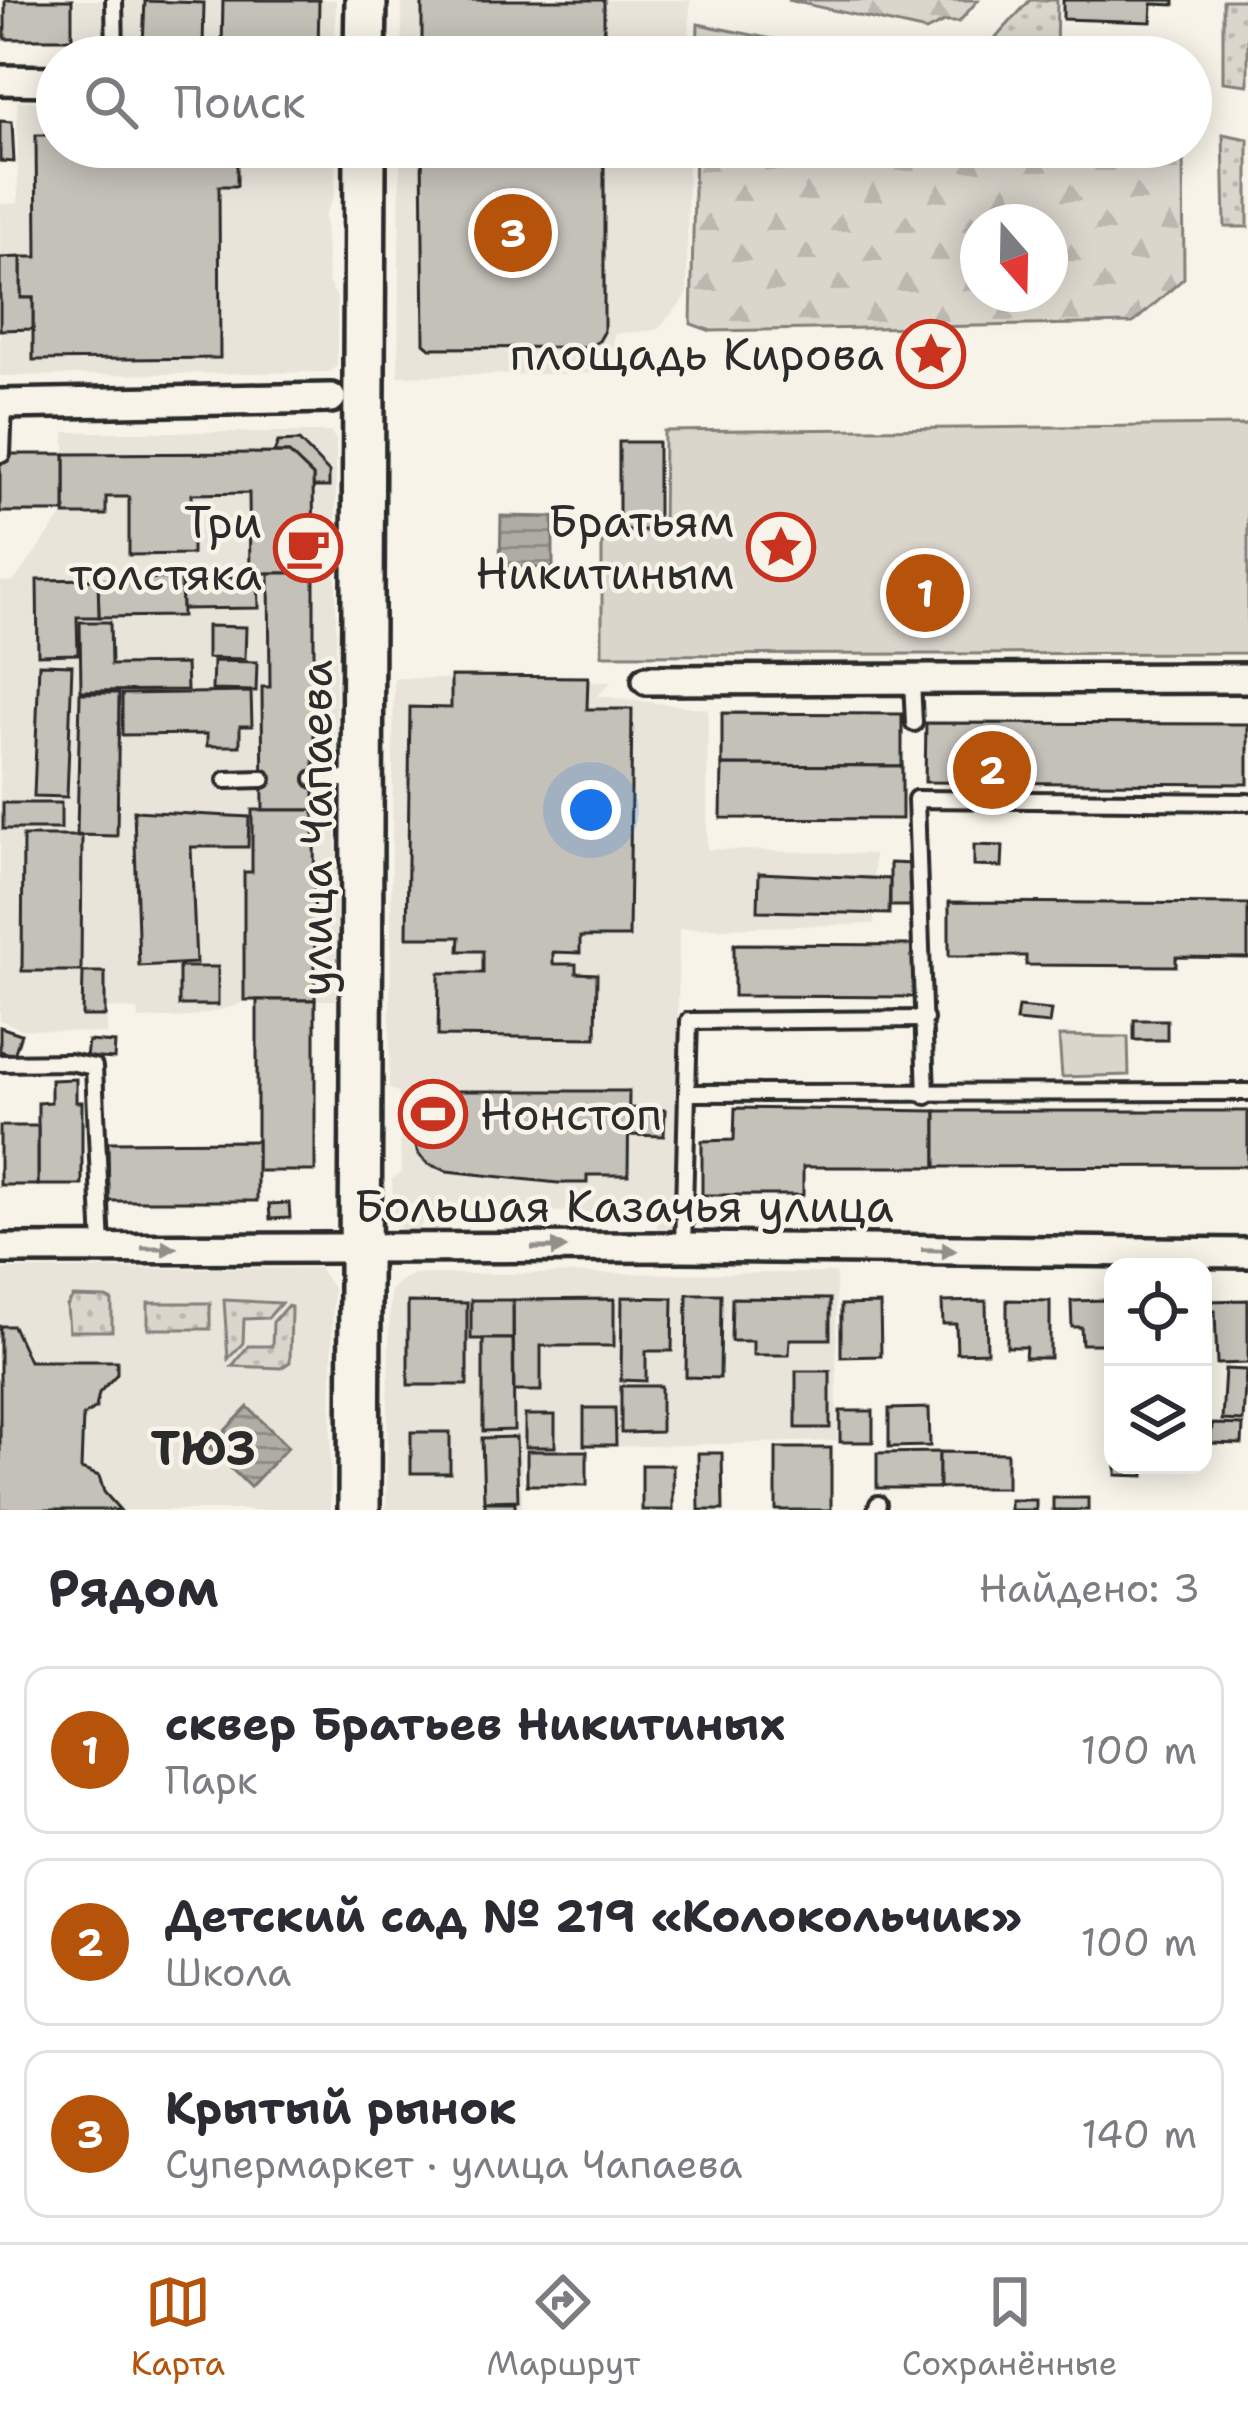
<!DOCTYPE html>
<html lang="ru">
<head>
<meta charset="utf-8">
<style>
	:root { --surface:#fff; --page:#f7f7f7; --text:#2b2b33; --muted:#7c7c81; --line:#e1e1e2; --accent:#b45309 }
	body { margin:0; font-family:"Shantell Sans",sans-serif; background:var(--page); color:var(--text) }
	.controls { position:absolute; right:36px; bottom:36px; display:grid; overflow:hidden; border-radius:24px; box-shadow:0 6px 30px #0003 }
	.controls button { width:108px; height:108px; display:grid; place-items:center; padding:0; border:0; border-bottom:3px solid var(--line); background:var(--surface); color:var(--text); font:60px sans-serif }
	.compass { position:absolute; left:960px; top:204px; width:108px; height:108px; border-radius:50%; background:var(--surface); box-shadow:0 6px 30px #0003; rotate:160deg }
	.you { position:absolute; left:591px; top:810px; width:42px; height:42px; margin:-30px; border:9px solid #fff; border-radius:50%; background:#1a73e8; box-shadow:0 0 0 18px #1a73e833 }
	.badge { display:grid; place-items:center; width:78px; height:78px; border-radius:50%; background:var(--accent); color:#fff; font-size:39px; font-weight:700 }
	.pin { position:absolute; translate:-50% -50%; border:6px solid #fff; box-shadow:0 3px 12px #0006 }
	.list { margin:0; padding:0; list-style:none }
	h2 { display:flex; justify-content:space-between; align-items:center; height:156px; margin:0; padding:0 48px; font-size:51px }
	h2 small { font-size:39px; font-weight:400; color:var(--muted) }
	.list li { display:grid; grid-template-columns:78px 1fr auto; gap:36px; align-items:center; box-sizing:border-box; height:168px; margin:0 24px 24px; padding:0 24px; border:3px solid var(--line); border-radius:24px }
	.list b { display:block; font-size:45px; white-space:nowrap }
	.list p { margin:0; font-size:39px; white-space:nowrap; color:var(--muted) }
	.list em { font-size:39px; font-style:normal; color:var(--muted) }
	.icon { flex:none; width:66px; height:66px; fill:none; stroke:currentColor; stroke-width:2; stroke-linecap:round; stroke-linejoin:round }
	.map { position:relative; flex:none; width:1248px; height:1510px; overflow:hidden }
	.search { position:absolute; background:var(--surface); box-shadow:0 6px 30px #0003; left:36px; right:36px; top:36px; height:132px; display:flex; align-items:center; gap:30px; box-sizing:border-box; padding:0 42px; border-radius:66px; color:var(--muted); font-size:45px }
	.sheet { height:732px; background:var(--surface) }
	nav { display:flex; justify-content:space-around; align-items:center; box-sizing:border-box; height:168px; border-top:3px solid var(--line); background:var(--surface); font-size:33px; color:var(--muted) }
	nav a { display:grid; justify-items:center; gap:6px }
	nav .on { color:var(--accent) }
	.map>svg:first-child { display:block }
</style>
</head>
<body>
<div class="map">
<svg width="1248" height="1510" viewBox="0 0 1248 1510">
	<defs>
		<pattern id="grass-dots" width="8" height="8" patternUnits="userSpaceOnUse" patternTransform="scale(3)"><rect width="8" height="8" fill="#dad6cc"/><path d="M2 2h.1M6 6h.1" fill="none" stroke="#bbb8af" stroke-width="1.8" stroke-linecap="round"/></pattern>
		<pattern id="forest-firs" width="22" height="20" patternUnits="userSpaceOnUse" patternTransform="scale(3)"><rect width="22" height="20" fill="#dad6cc"/><path d="M5 1l3.5 6h-7zM16 11l3.5 6h-7z" fill="#bbb8af"/></pattern>
		<pattern id="water-rules" width="6" height="5" patternUnits="userSpaceOnUse" patternTransform="scale(3)"><rect width="6" height="5" fill="#afaca4"/><path d="M0 2.5h6" fill="none" stroke="#8f8c86"/></pattern>
	</defs>
	<rect width="100%" height="100%" fill="#f7f3e8"/>
	<filter id="ink" filterUnits="userSpaceOnUse"><feTurbulence type="fractalNoise" baseFrequency=".00833" numOctaves="2"/><feDisplacementMap in="SourceGraphic" scale="24" xChannelSelector="R" yChannelSelector="G"/><feConvolveMatrix kernelMatrix="1 2 1 2 8 2 1 2 1" color-interpolation-filters="sRGB"/></filter>
	<g filter="url(#ink)">
		<g fill="#e8e4da">
			<polygon points="75,0 336,0 335,49 331,57 74,57"/>
			<polygon points="402,0 690,0 689,57 402,57"/>
			<polygon points="17,101 57,101 57,147 335,147 335,193 325,215 328,282 337,298 337,366 329,372 0,376 0,204 18,203"/>
			<polygon points="400,147 688,147 687,296 657,330 614,334 613,373 398,376"/>
			<polygon points="65,432 331,432 336,440 336,1000 245,1000 236,1006 191,1017 139,1019 138,1010 107,1008 107,1034 21,1029 0,1020 0,582 14,581 65,512"/>
			<polygon points="394,678 611,682 598,696 708,709 707,849 874,854 874,924 679,929 675,1230 657,1230 657,1213 431,1210 418,1230 406,1231 394,1225 392,1179 401,1173 399,1092 389,1089"/>
			<polygon points="319,1268 333,1288 330,1510 0,1510 0,1269"/>
			<polygon points="836,1273 837,1441 523,1449 522,1510 386,1510 390,1291 401,1280 414,1274"/>
		</g>
		<g fill="url(#grass-dots)" stroke="#82807c" stroke-width="3">
			<polygon points="1030,0 1057,0 1056,57 991,43"/>
			<polygon points="1223,0 1248,0 1248,85 1223,82"/>
			<polygon points="1223,134 1248,139 1248,227 1225,227"/>
			<polygon points="73,1297 106,1298 112,1301 112,1331 69,1331 67,1306"/>
			<polygon points="224,1300 281,1303 268,1318 244,1319 243,1343 228,1359"/>
			<rect x="148" y="1303" width="62" height="26"/>
			<polygon points="287,1306 291,1307 290,1362 281,1368 232,1366 248,1346 272,1346 273,1322"/>
		</g>
		<g fill="url(#forest-firs)" stroke="#82807c" stroke-width="3" fill-rule="evenodd">
			<polygon points="788,0 978,0 959,22 944,22 926,31"/>
			<polygon points="698,24 860,57 697,57"/>
			<path d="M 695,147 L 1072,147 L 1071,156 L 1152,169 L 1157,147 L 1183,147 L 1184,278 L 1133,323 L 711,331 L 691,324 ZM 978,222 L 1050,222 L 1050,294 L 978,294 Z"/>
		</g>
		<g fill="#dad6cc" stroke="#82807c" stroke-width="3">
			<polygon points="1248,425 1248,653 602,655 602,533 663,531 664,431"/>
			<polygon points="1059,1036 1128,1037 1129,1075 1062,1077"/>
		</g>
		<g fill="url(#water-rules)" stroke="#7a7874" stroke-width="3">
			<polygon points="501,516 553,517 553,568 500,567"/>
			<polygon points="248,1407 288,1447 250,1487 209,1447"/>
		</g>
		<g fill="#c4c1b9" stroke="#2b2b2b" stroke-width="3">
			<rect x="5" y="0" width="67" height="39"/>
			<polygon points="223,0 319,0 318,51 222,49"/>
			<rect x="422" y="0" width="182" height="57"/>
			<polygon points="1063,0 1174,0 1174,5 1152,4 1151,22 1063,19"/>
			<polygon points="145,1 204,3 203,46 143,44"/>
			<polygon points="0,121 12,122 14,162 0,161"/>
			<polygon points="36,135 57,135 57,147 237,147 237,186 219,186 220,358 33,360 33,298 21,298 21,257 37,257"/>
			<polygon points="422,147 604,147 604,332 599,341 589,347 430,348 424,343"/>
			<polygon points="1072,147 1157,147 1154,165 1071,151"/>
			<polygon points="21,257 21,298 33,298 33,329 0,330 0,258"/>
			<polygon points="299,441 329,472 329,487 313,487 313,476 289,453 274,453 278,442"/>
			<rect x="619" y="442" width="39" height="88"/>
			<polygon points="289,453 313,476 314,573 250,573 249,493 192,494 192,554 129,555 129,497 106,497 106,515 65,515 65,454"/>
			<rect x="0" y="454" width="65" height="58"/>
			<polygon points="269,573 314,573 314,810 263,810 262,687 270,687"/>
			<polygon points="258,577 259,608 182,609 181,578"/>
			<polygon points="181,578 182,616 99,617 98,579"/>
			<polygon points="98,579 99,617 77,617 78,654 38,655 37,580"/>
			<polygon points="80,622 110,622 111,665 186,664 187,690 81,691"/>
			<polygon points="207,626 246,627 245,659 207,658"/>
			<polygon points="213,661 257,662 256,691 212,690"/>
			<polygon points="39,664 72,665 67,797 34,796"/>
			<polygon points="451,676 588,677 587,709 632,709 629,937 580,937 580,953 553,952 553,964 576,964 576,973 597,974 596,1038 438,1036 439,973 483,973 483,951 459,951 460,937 407,937 410,707 451,708"/>
			<polygon points="251,692 252,726 240,726 240,746 207,746 207,734 122,735 122,694"/>
			<polygon points="80,693 119,693 117,836 77,835"/>
			<polygon points="722,713 902,714 902,766 722,765"/>
			<polygon points="926,723 1248,724 1248,784 925,782"/>
			<polygon points="722,765 902,766 902,819 721,818"/>
			<rect x="3" y="803" width="58" height="26"/>
			<polygon points="252,810 314,810 315,1000 244,1000 244,872 252,872"/>
			<polygon points="134,811 249,817 248,847 191,847 196,963 139,966"/>
			<polygon points="23,836 82,836 81,971 22,971"/>
			<polygon points="974,845 1003,846 1002,867 974,866"/>
			<polygon points="890,863 913,864 913,906 890,906"/>
			<polygon points="759,873 890,879 889,914 758,911"/>
			<polygon points="949,902 1248,904 1248,958 1176,957 1176,966 1026,965 1026,956 949,956"/>
			<polygon points="734,944 914,945 913,997 734,996"/>
			<rect x="179" y="967" width="39" height="38"/>
			<polygon points="83,972 105,972 105,1016 82,1016"/>
			<rect x="257" y="1000" width="58" height="171"/>
			<polygon points="1018,1007 1051,1010 1049,1024 1016,1021"/>
			<rect x="1134" y="1020" width="33" height="20"/>
			<polygon points="0,1027 21,1034 14,1055 0,1051"/>
			<polygon points="88,1041 115,1043 114,1059 86,1057"/>
			<polygon points="76,1079 76,1102 82,1102 82,1185 38,1185 38,1103 51,1102 51,1080"/>
			<polygon points="452,1091 629,1091 628,1175 587,1175 587,1183 558,1183 447,1171 428,1164 419,1155 412,1136 414,1125 430,1103 452,1096"/>
			<polygon points="628,1108 665,1110 664,1136 628,1135"/>
			<polygon points="735,1108 936,1111 936,1167 803,1167 803,1195 702,1195 702,1141 734,1140"/>
			<polygon points="936,1111 1248,1111 1248,1166 936,1167"/>
			<rect x="0" y="1126" width="38" height="59"/>
			<polygon points="257,1141 257,1201 109,1201 108,1142"/>
			<polygon points="289,1203 290,1218 270,1219 269,1204"/>
			<polygon points="687,1294 721,1294 720,1378 686,1377"/>
			<polygon points="622,1297 673,1298 672,1351 646,1351 646,1381 621,1380"/>
			<polygon points="732,1298 830,1299 830,1339 790,1339 789,1355 753,1355 753,1341 731,1341"/>
			<polygon points="614,1299 614,1346 541,1346 541,1391 514,1391 513,1300"/>
			<rect x="471" y="1300" width="42" height="39"/>
			<polygon points="1007,1300 1050,1301 1050,1358 1025,1358 1026,1347 1007,1347"/>
			<polygon points="1107,1300 1108,1344 1082,1344 1081,1327 1072,1327 1071,1301"/>
			<polygon points="1248,1300 1248,1363 1217,1364 1215,1311 1207,1311 1207,1301"/>
			<polygon points="986,1301 987,1352 957,1353 956,1324 943,1324 942,1302"/>
			<polygon points="408,1302 467,1303 467,1385 408,1385"/>
			<polygon points="880,1304 881,1356 841,1357 841,1305"/>
			<polygon points="0,1326 13,1326 29,1361 117,1361 117,1374 99,1393 96,1408 83,1416 81,1469 99,1476 104,1492 120,1510 0,1510"/>
			<polygon points="483,1339 513,1339 514,1430 483,1431"/>
			<polygon points="1225,1369 1246,1370 1243,1421 1222,1420"/>
			<rect x="796" y="1371" width="34" height="57"/>
			<polygon points="621,1386 661,1386 661,1432 621,1433"/>
			<polygon points="584,1408 615,1408 616,1445 584,1445"/>
			<polygon points="929,1408 930,1446 889,1447 889,1409"/>
			<rect x="840" y="1411" width="33" height="31"/>
			<rect x="525" y="1415" width="30" height="32"/>
			<polygon points="1212,1424 1243,1425 1242,1444 1211,1443"/>
			<rect x="411" y="1432" width="39" height="41"/>
			<polygon points="516,1437 518,1500 484,1501 482,1438"/>
			<rect x="776" y="1448" width="55" height="62"/>
			<rect x="527" y="1451" width="60" height="34"/>
			<polygon points="939,1452 939,1488 877,1488 877,1453"/>
			<polygon points="939,1452 1007,1453 1007,1488 939,1488"/>
			<polygon points="698,1453 722,1453 723,1510 699,1510"/>
			<rect x="642" y="1465" width="31" height="45"/>
			<polygon points="1116,1465 1144,1465 1144,1476 1116,1475"/>
			<rect x="1053" y="1498" width="35" height="12"/>
			<rect x="1010" y="1500" width="26" height="10"/>
			<rect x="485" y="1502" width="30" height="8"/>
		</g>
		<g fill="none" stroke-linecap="round" stroke-linejoin="round">
			<g stroke="#2b2b2b" stroke-width="22">
				<g id="lane">
					<polyline points="114,0 115,57"/>
					<polyline points="2,454 4,404"/>
					<polyline points="912,680 914,723"/>
					<polyline points="314,779 360,779"/>
					<polyline points="226,780 263,779"/>
					<polyline points="0,1063 69,1062 94,1067 102,1249"/>
					<polyline points="687,1093 689,1021 925,1019"/>
					<polyline points="926,1096 916,799 1248,802"/>
					<polyline points="683,1247 687,1093 1248,1092"/>
					<polyline points="876,1510 878,1504"/>
				</g>
			</g>
			<g stroke="#2b2b2b" stroke-width="36">
				<g id="street">
					<polyline points="0,80 57,81"/>
					<polyline points="0,404 331,398"/>
					<polyline points="647,680 1248,678"/>
					<polyline points="0,1249 683,1247 1248,1253"/>
				</g>
			</g>
			<g stroke="#2b2b2b" stroke-width="48">
				<g id="secondary">
					<polyline points="365,57 366,0"/>
					<polyline points="359,1510 365,147"/>
				</g>
			</g>
			<use href="#lane" stroke="#f7f3e8" stroke-width="14"/>
			<use href="#street" stroke="#f7f3e8" stroke-width="27"/>
			<use href="#secondary" stroke="#f7f3e8" stroke-width="39"/>
		</g>
		<defs><path id="oneway-solid" d="M-6-.8H1V-3.2L6.5 0L1 3.2V.8H-6Z" transform="scale(3)"/></defs>
		<g fill="#918f8a">
			<use href="#oneway-solid" transform="translate(159 1248)"/>
			<use href="#oneway-solid" transform="translate(549 1248)"/>
			<use href="#oneway-solid" transform="translate(939 1250) rotate(1)"/>
		</g>
	</g>
	<defs>
		<g id="sight-ring" transform="scale(3.45)"><circle r="9.5" fill="#f7f3e8" stroke="#c8321e" stroke-width="1.5"/><path d="M0-6L1.8-2.2L6-1.7L2.9 1.2L3.7 5.4L0 3.3L-3.7 5.4L-2.9 1.2L-6-1.7L-1.8-2.2Z" fill="#c8321e"/></g>
		<g id="cafe-ring" transform="scale(3.45)"><circle r="9.5" fill="#f7f3e8" stroke="#c8321e" stroke-width="1.5"/><path d="M-5.5-4.5H6V0H3Q3 3.5 0 3.5H-2.5Q-5.5 3.5-5.5 0ZM3-3.2v2h1.7v-2ZM-6 4.5H4V6H-6Z" fill="#c8321e"/></g>
		<g id="stadium-ring" transform="scale(3.45)"><circle r="9.5" fill="#f7f3e8" stroke="#c8321e" stroke-width="1.5"/><path d="M0-5a6.5 5 0 1 0 0 10a6.5 5 0 1 0 0-10ZM-3.5-1.8h7v3.6h-7Z" fill="#c8321e"/></g>
	</defs>
	<g fill-rule="evenodd">
		<use href="#sight-ring" x="931" y="354"/>
		<use href="#sight-ring" x="781" y="547"/>
		<use href="#cafe-ring" x="308" y="548"/>
		<use href="#stadium-ring" x="433" y="1114"/>
	</g>
	<g text-anchor="middle" dominant-baseline="central" stroke-width="9" stroke-linejoin="round" paint-order="stroke">
		<g font-size="45" fill="#2b2b2b" stroke="#f7f3e8" text-anchor="end">
			<text x="884" y="354">площадь Кирова</text>
			<text x="734" y="521">Братьям<tspan x="734" dy="52">Никитиным</tspan></text>
			<text x="262" y="522">Три<tspan x="262" dy="52">толстяка</tspan></text>
			<text x="480" y="1114" text-anchor="start">Нонстоп</text>
		</g>
		<g font-size="45" fill="#2b2b2b" stroke="#f7f3e8">
			<text transform="translate(316 828) rotate(-90)">улица Чапаева</text>
			<text x="624" y="1206">Большая Казачья улица</text>
		</g>
		<g font-size="48" font-weight="bold" fill="#2b2b2b" stroke="#f7f3e8">
			<text x="203" y="1448">ТЮЗ</text>
		</g>
	</g>
</svg>
<div class="controls">
<button><svg class="icon" aria-label="locate" viewBox="0 0 24 24"><circle cx="12" cy="12" r="6"/><path d="M12 2v4M12 18v4M2 12h4M18 12h4"/></svg></button>
<button><svg class="icon" aria-label="layers" viewBox="0 0 24 24"><path d="M12 4l9 5-9 5-9-5zM3 14l9 5 9-5"/></svg></button>
</div>
<svg class="compass" viewBox="-18 -18 36 36"><path d="M0-13l5 13h-10z" fill="#e53935"/><path d="M0 13l5-13h-10z" fill="#7c7c81"/></svg>
<div class="you"></div>
<div class="pin badge" style="left:925px;top:593px">1</div>
<div class="pin badge" style="left:992px;top:770px">2</div>
<div class="pin badge" style="left:513px;top:233px">3</div>
<div class="search"><svg class="icon" aria-label="search" viewBox="0 0 24 24"><circle cx="10" cy="10" r="6"/><path d="M15 15l6 6"/></svg>Поиск</div>
</div>
<section class="sheet">
<h2>Рядом<small>Найдено: 3</small></h2>
<ul class="list">
<li><span class="badge">1</span><div><b>сквер Братьев Никитиных</b><p>Парк</p></div><em>100 m</em></li>
<li><span class="badge">2</span><div><b>Детский сад № 219 «Колокольчик»</b><p>Школа</p></div><em>100 m</em></li>
<li><span class="badge">3</span><div><b>Крытый рынок</b><p>Супермаркет · улица Чапаева</p></div><em>140 m</em></li>
</ul>
</section>
<nav>
<a class="on"><svg class="icon" aria-label="map" viewBox="0 0 24 24"><path d="M3 6l6-2 6 2 6-2v14l-6 2-6-2-6 2zM9 4v14M15 6v14"/></svg>Карта</a>
<a><svg class="icon" aria-label="directions" viewBox="0 0 24 24"><path d="M12 3l9 9-9 9-9-9zM9 14v-3h6M13 9l2 2-2 2"/></svg>Маршрут</a>
<a><svg class="icon" aria-label="saved" viewBox="0 0 24 24"><path d="M7 4h10v16l-5-4-5 4z"/></svg>Сохранённые</a>
</nav>
</body>
</html>
